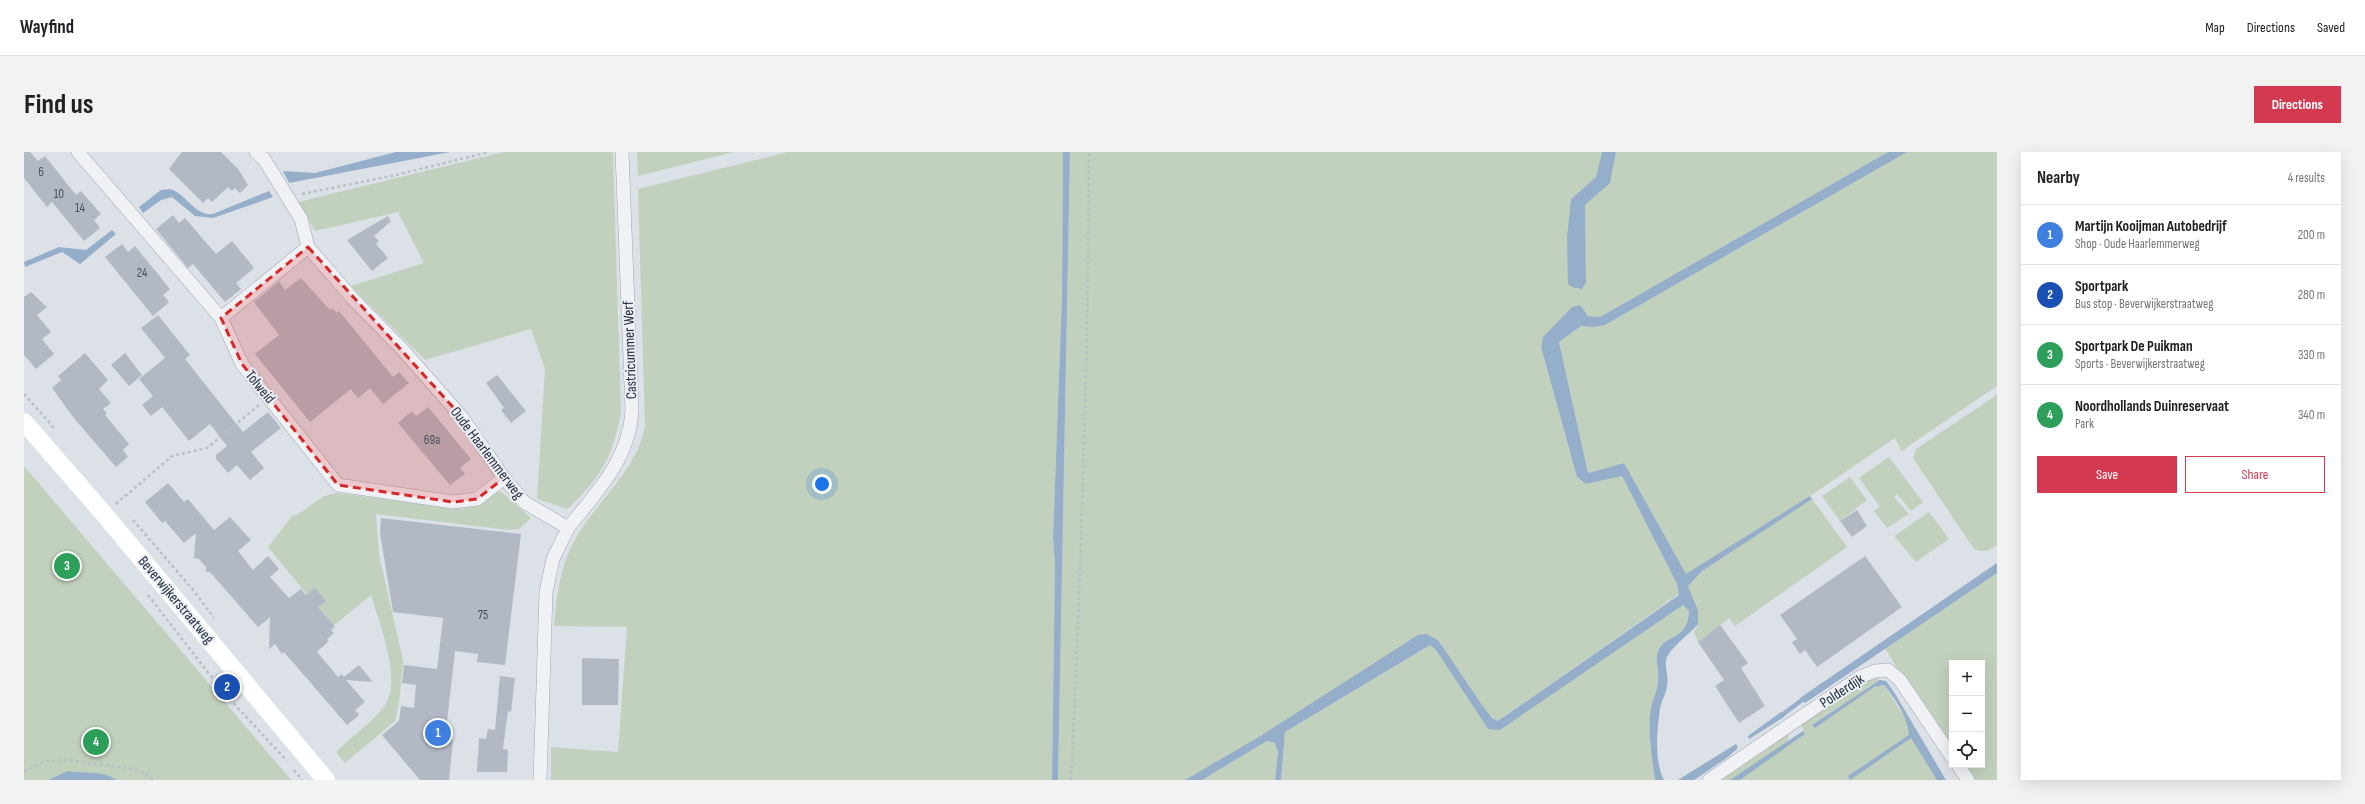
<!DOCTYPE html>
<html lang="en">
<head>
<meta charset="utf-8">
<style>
	:root { --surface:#fff; --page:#f2f2f2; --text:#202124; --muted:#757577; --line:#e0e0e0; --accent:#d33a52 }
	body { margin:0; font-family:"Sofia Sans Condensed",sans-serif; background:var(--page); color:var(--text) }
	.controls { position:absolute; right:12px; bottom:12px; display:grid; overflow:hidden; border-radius:0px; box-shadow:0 4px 16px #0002 }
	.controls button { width:36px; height:36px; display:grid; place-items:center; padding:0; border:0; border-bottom:1px solid var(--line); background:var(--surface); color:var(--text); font:20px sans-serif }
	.you { position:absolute; left:798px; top:332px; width:14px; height:14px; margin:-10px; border:3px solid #fff; border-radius:50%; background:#1a73e8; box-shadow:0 0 0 6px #1a73e833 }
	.badge { display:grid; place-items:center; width:26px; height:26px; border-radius:50%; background:var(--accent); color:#fff; font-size:13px; font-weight:700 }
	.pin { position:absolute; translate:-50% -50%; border:2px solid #fff; box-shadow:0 1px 4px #0006 }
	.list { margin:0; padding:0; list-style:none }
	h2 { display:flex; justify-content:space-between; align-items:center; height:52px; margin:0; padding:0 16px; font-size:17px }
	h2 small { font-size:13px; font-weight:400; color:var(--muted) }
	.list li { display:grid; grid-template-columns:26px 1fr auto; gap:12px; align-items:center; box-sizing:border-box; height:60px; padding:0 16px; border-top:1px solid var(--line) }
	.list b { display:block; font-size:15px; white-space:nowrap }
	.list p { margin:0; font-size:13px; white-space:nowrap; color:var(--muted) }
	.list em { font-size:13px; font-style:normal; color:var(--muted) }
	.actions { display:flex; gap:8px; padding:12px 16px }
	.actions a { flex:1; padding:9px 0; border:1px solid var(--accent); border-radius:0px; text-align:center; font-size:14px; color:var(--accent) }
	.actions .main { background:var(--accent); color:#fff }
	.icon { flex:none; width:22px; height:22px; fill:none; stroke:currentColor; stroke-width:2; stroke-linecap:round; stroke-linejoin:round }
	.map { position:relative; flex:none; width:1973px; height:628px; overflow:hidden; border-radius:0px }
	header { display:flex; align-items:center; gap:24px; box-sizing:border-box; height:56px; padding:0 20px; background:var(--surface); border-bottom:1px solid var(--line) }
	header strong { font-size:19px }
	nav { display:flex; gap:22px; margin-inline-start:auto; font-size:14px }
	.intro { display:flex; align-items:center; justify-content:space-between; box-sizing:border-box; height:96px; padding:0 24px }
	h1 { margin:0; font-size:28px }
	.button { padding:10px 18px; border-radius:0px; background:var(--accent); color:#fff; font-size:14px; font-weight:700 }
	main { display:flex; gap:24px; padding:0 24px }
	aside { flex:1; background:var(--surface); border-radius:0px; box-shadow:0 4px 16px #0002 }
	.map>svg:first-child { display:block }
</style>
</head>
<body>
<header>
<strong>Wayfind</strong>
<nav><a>Map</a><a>Directions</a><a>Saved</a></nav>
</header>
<div class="intro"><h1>Find us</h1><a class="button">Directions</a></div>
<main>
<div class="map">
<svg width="1973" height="628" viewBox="0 0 1973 628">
	<rect width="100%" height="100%" fill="#dce0e7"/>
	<g fill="#c2d1bd">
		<path d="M 480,0 L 589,0 L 597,261 C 587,309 578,323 544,357 L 513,347 L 521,217 L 507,177 L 401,208 L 327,134 L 400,111 L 374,60 L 291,79 L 274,50 Z"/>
		<polygon points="613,0 710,0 614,24"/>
		<path d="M 764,0 L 1039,0 L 1038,144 L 1029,386 L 1031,410 L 1028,628 L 527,628 L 527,595 L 594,600 L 603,475 L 530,474 C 532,447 536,417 548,393 C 569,351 612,322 621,274 L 614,37 Z"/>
		<path d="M 1046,0 L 1578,0 L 1572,25 L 1547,47 L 1562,131 L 1561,53 L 1586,31 L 1592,0 L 1864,0 L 1576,165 L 1564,164 L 1519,185 L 1517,195 L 1553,325 L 1562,332 L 1598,324 L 1653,432 L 1655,442 L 1474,569 C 1459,563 1425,504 1414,488 L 1238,583 L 1161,628 L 1034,628 Z"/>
		<polygon points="1883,0 1973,0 1973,234 1886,293 1878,300 1871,286 1786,344 1823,395 1711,474 1705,466 1674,490 1670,480 1674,472 1664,434 1678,419 1786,344 1662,423 1600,311 1564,321 1535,190 1557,174 1569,175 1581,173"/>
		<path d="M 1973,243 L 1973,393 C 1964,399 1960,401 1950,397 L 1889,306 L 1892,297 Z"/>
		<polygon points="1865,305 1899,350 1887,359 1873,342 1870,345 1885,362 1863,376 1850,359 1856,355 1835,326"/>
		<polygon points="0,314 267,628 0,628"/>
		<polygon points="1826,325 1843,348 1816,369 1798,344"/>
		<path d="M 471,338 L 479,341 L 507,366 L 495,377 L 484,378 L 352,362 L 355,403 L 379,508 L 375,552 L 371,569 L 321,611 L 312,600 C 327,585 346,572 359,556 C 380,532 355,470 347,443 L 309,474 L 244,395 L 269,363 L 273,363 L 300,344 L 312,341 L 438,357 L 455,352 Z"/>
		<polygon points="1905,360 1925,387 1892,410 1870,384"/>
		<polygon points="1973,421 1973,628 1941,628 1932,613 1958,613 1958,511 1928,511 1928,607 1861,496"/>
		<path d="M 1659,453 L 1665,459 C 1664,491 1638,480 1633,503 C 1632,511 1635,520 1634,528 C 1634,539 1627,549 1626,561 C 1624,583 1628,606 1631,628 L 1257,628 L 1261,580 L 1406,493 L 1412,498 L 1464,577 Z"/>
		<polygon points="1850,524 1856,528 1789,572 1850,535 1860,533 1878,561 1913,628 1714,628 1781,582 1777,573 1841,528"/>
		<polygon points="1765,581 1764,590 1706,628 1694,628"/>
		<polygon points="1243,589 1251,591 1254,599 1251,628 1178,628"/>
	</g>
	<g fill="#95aec9">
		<polygon points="372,0 426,0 265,31 259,19 291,21"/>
		<polygon points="1039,0 1046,0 1034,628 1028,628 1031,410 1029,386 1038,144"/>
		<polygon points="1578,0 1592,0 1586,31 1561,53 1562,131 1558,137 1548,135 1544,132 1543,86 1547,47 1572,25"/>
		<path d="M 1864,0 L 1883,0 L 1581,173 L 1569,175 L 1557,174 L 1535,190 L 1564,321 L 1600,311 L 1662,422 L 1786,344 L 1788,347 L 1678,419 L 1664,434 L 1674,459 L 1674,472 C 1667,481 1643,498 1642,509 C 1641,517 1645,525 1643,534 C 1642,542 1637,549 1636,557 C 1633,577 1630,610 1640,628 L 1631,628 C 1628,606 1624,583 1626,561 C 1627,550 1634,539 1634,528 C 1635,520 1632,511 1633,503 C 1638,480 1664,491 1665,459 L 1659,453 L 1476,578 L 1464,577 L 1412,498 L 1406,493 L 1261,580 L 1257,628 L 1251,628 L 1254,600 L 1251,591 L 1243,589 L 1178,628 L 1161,628 L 1238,583 L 1394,483 L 1402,482 L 1414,488 L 1458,553 L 1468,566 L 1474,569 L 1655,443 L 1653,432 L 1598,324 L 1562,332 L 1553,325 L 1517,195 L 1519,185 L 1548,155 L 1556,153 L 1564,164 L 1576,165 Z"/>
		<path d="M 146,37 C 163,42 170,64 189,62 L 245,39 L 249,45 L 189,66 L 171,64 L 148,45 L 137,48 L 119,61 L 115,55 L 137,38 Z"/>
		<polygon points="88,78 92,82 56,112 38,100 1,115 0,110 35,95 62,98"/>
		<polygon points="1973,411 1973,421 1781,551 1776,546"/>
		<path d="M 1856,528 L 1862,529 L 1870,540 L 1922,628 L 1913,628 L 1887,586 L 1826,628 L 1824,624 L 1885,583 C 1884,566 1871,546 1860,533 L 1850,535 L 1791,576 L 1788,573 Z"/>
		<polygon points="1757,560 1760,565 1725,587 1724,584"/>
		<polygon points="1779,579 1781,582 1716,628 1706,628"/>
		<polygon points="1712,592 1714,596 1704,605 1670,628 1654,628"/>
		<path d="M 44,619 C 58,622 80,618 92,628 L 24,628 Z"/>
	</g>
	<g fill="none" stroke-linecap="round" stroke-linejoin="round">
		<polyline stroke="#95aec9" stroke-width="4.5" points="1758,563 1778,548"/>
	</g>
	<g fill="#b3b9c4">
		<polygon points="0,0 6,0 14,9 21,4 52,43 57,39 77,62 70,68 76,76 60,89 28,50 23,55 0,26"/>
		<polygon points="158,0 197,0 214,17 224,33 216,41 211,36 208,39 204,35 188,50 184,46 179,51 145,17"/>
		<polygon points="149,63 155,71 161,66 192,102 208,89 230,116 212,131 217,137 201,150 169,112 164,116 132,77"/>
		<polygon points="364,64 367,69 350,84 355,89 352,92 364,106 348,119 323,88"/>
		<polygon points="98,92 104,100 111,94 146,137 139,143 145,150 129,164 81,105"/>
		<polygon points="277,126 306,158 308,156 313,161 315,159 369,225 375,220 385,231 359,252 346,236 334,246 327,237 286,270 231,202 255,183 230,150 255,129 261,138"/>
		<polygon points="7,140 23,155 13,163 27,180 18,187 30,202 12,217 0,203 0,145"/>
		<polygon points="134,163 166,203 161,207 219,280 244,260 257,276 227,300 240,316 226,328 213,313 204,321 192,307 192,303 203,294 186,272 165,289 138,255 127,264 118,253 129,244 115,227 141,206 117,176"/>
		<polygon points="61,201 84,228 75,237 87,251 79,257 83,261 81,263 105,292 99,298 104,305 92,315 49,265 28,236 37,228 34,224"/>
		<polygon points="101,201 118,223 105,234 87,213"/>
		<polygon points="473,223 502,259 487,271 477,258 480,256 462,231"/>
		<polygon points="404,255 447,307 436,316 441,322 426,333 374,271 388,259 392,264"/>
		<polygon points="144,331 160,350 164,347 190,378 206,365 227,388 214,399 229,418 244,404 255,417 246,425 265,446 277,437 282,443 291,436 302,449 294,455 311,475 307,478 310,481 303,487 305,489 293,500 314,525 318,522 320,525 335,513 349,530 322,528 341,550 331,558 335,563 323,573 260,500 258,502 251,492 245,497 246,465 234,475 186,420 182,420 182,415 175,407 170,406 172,381 160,391 141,369 138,371 121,350"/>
		<polygon points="1833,358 1843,374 1828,385 1816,369"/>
		<polygon points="357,366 497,382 481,513 453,510 454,502 431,499 421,587 429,588 425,628 396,628 358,583 375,569 377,554 390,556 392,533 378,531 380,513 413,517 419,466 369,460 356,381"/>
		<polygon points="1841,404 1878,455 1793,515 1781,498 1776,502 1768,490 1773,487 1756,463"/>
		<polygon points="1696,473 1724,511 1717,516 1741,554 1715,571 1691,534 1700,528 1674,490"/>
		<polygon points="558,506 595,507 594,553 558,553"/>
		<polygon points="476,524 491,526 487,560 484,559 479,597 484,598 483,620 453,620 455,586 462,587 464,577 471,578"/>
	</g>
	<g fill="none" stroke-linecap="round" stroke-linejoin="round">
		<g stroke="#a1a7b1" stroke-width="14">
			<g id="street">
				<polyline points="54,0 197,166 218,212 314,333 429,350 453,347 480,326"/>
				<polyline points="232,0 240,7 277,67 284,95 329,147 378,197 437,264 480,326 500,350 544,376 529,407 522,440 516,628"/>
				<polyline points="197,166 284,95"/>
				<path d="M 544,376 C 573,340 606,306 608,258 L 598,0"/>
				<polyline points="1934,613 1944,628"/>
				<polyline points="1685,628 1836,525 1851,519 1864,518 1876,528 1928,605"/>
			</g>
		</g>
		<g stroke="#babec5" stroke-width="2.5" stroke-dasharray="3 3" stroke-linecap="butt">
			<polyline points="278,42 372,23 465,0"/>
			<polyline points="0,242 30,276"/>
			<polyline points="92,352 148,304 183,296 235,253"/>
			<polyline points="109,368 170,439 190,466"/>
			<polyline points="124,443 200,541 263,609"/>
			<polyline points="270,618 278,628"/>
			<polyline points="0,619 22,609 45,608 115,618 130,628"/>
			<path d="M 1047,628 C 1057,419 1064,209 1065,0"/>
		</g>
		<use href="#street" stroke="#eff1f5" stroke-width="13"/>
		<polyline stroke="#fff" stroke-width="18" points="0,270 80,362 302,628"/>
	</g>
	<path fill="#d62828" fill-opacity="0.2" stroke="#d62828" stroke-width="3" stroke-dasharray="8 5" stroke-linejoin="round" d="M 284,95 L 437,264 L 480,326 L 453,347 L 429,350 L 314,333 L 218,212 L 197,166 Z"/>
	<g text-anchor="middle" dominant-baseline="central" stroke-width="4" stroke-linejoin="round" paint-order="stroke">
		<g font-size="13" fill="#485160">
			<text x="17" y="20">6</text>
			<text x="35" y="42">10</text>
			<text x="56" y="56">14</text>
			<text x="118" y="121">24</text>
			<text x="408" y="288">69a</text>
			<text x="459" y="463">75</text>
		</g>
		<g font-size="15" fill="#252e3e" stroke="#ebeff5">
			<text transform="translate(606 198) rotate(-92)">Castricummer Werf</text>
			<text transform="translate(236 235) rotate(51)">Tolweid</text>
			<text transform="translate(463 301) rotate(53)">Oude Haarlemmerweg</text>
			<text transform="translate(152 448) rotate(50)">Beverwijkerstraatweg</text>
			<text transform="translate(1818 539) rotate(-33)">Polderdijk</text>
		</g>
	</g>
</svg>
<div class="controls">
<button>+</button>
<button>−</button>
<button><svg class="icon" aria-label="locate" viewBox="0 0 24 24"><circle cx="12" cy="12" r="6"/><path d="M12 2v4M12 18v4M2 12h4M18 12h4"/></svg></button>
</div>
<div class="you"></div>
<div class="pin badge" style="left:414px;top:581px;background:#3f7fe0">1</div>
<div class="pin badge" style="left:203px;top:535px;background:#1a4fb4">2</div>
<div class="pin badge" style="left:43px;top:414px;background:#2e9e5b">3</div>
<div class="pin badge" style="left:72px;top:590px;background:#2e9e5b">4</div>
</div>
<aside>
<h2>Nearby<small>4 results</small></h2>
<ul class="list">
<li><span class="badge" style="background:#3f7fe0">1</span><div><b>Martijn Kooijman Autobedrijf</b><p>Shop · Oude Haarlemmerweg</p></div><em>200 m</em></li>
<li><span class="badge" style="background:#1a4fb4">2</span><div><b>Sportpark</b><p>Bus stop · Beverwijkerstraatweg</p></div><em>280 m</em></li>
<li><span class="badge" style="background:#2e9e5b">3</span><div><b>Sportpark De Puikman</b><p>Sports · Beverwijkerstraatweg</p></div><em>330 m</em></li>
<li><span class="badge" style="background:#2e9e5b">4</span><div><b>Noordhollands Duinreservaat</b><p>Park</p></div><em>340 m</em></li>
</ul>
<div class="actions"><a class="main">Save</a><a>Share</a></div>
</aside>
</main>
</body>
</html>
